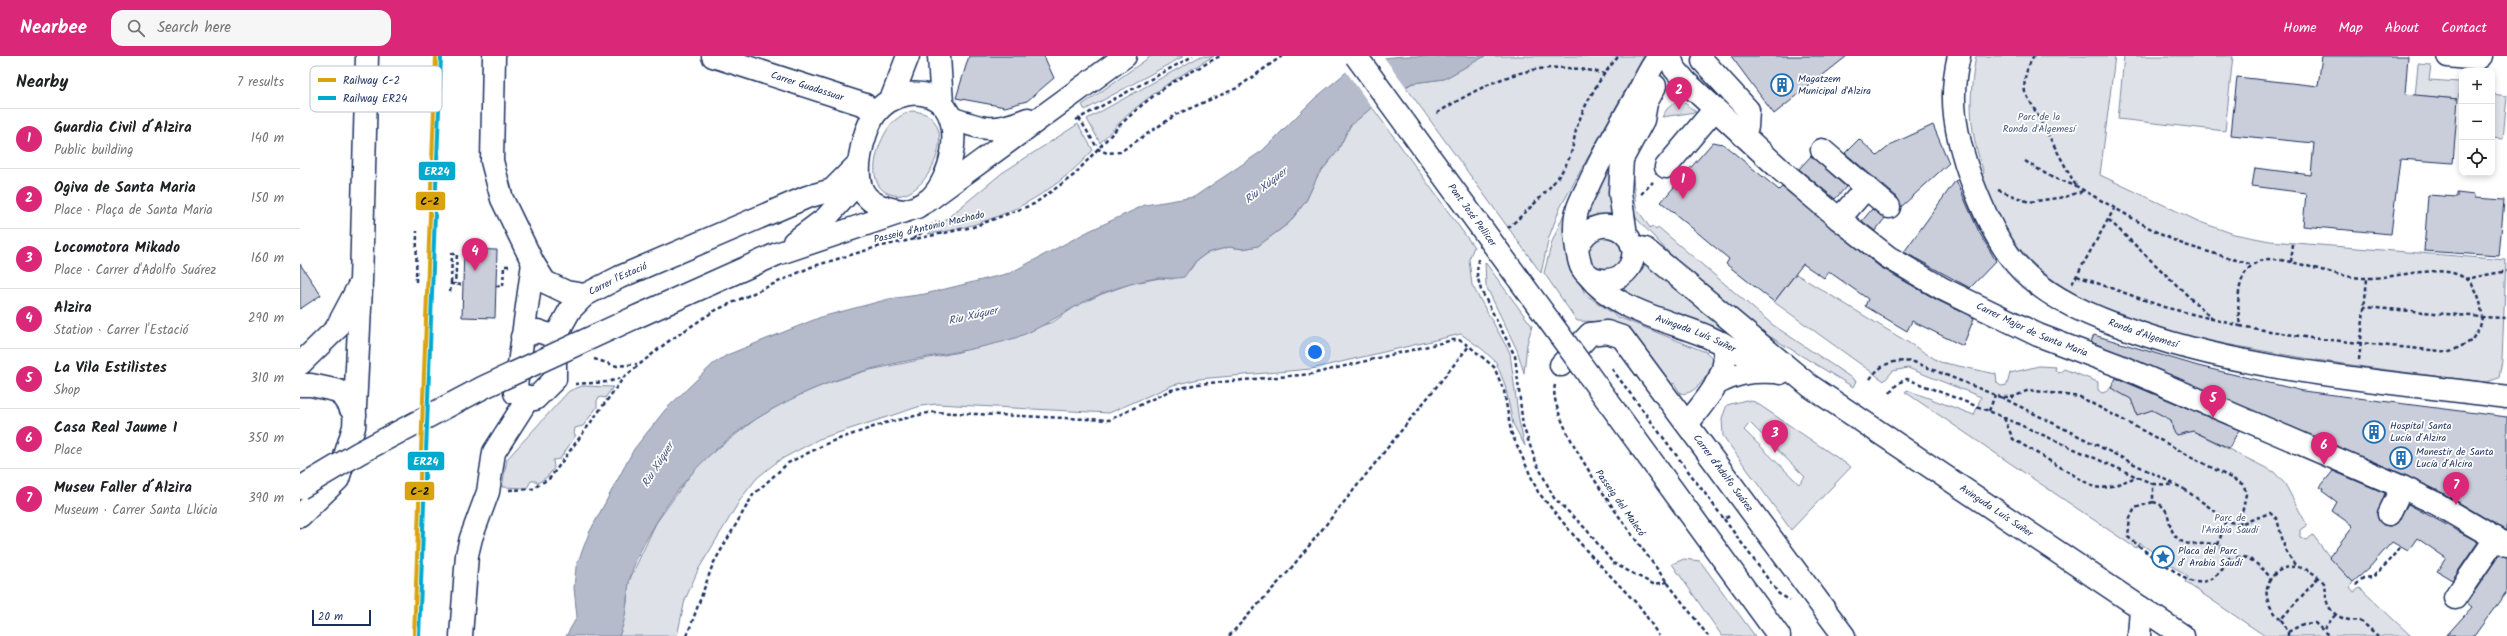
<!DOCTYPE html>
<html lang="en">
<head>
<meta charset="utf-8">
<style>
	:root { --surface:#fff; --page:#f6f6f6; --text:#202124; --muted:#757577; --line:#e0e0e0; --accent:#db2777 }
	body { margin:0; font-family:Kalam,sans-serif; background:var(--page); color:var(--text) }
	.controls { position:absolute; right:12px; top:12px; display:grid; overflow:hidden; border-radius:8px; box-shadow:0 2px 6px #0003 }
	.controls button { width:36px; height:36px; display:grid; place-items:center; padding:0; border:0; border-bottom:1px solid var(--line); background:var(--surface); color:var(--text); font:20px sans-serif }
	.scale { position:absolute; left:12px; bottom:10px; width:59px; box-sizing:border-box; padding-left:4px; border:2px solid #1b2f5e; border-top:0; font-size:11px; line-height:14px; white-space:nowrap; color:#1b2f5e; -webkit-text-stroke:3px #fff; paint-order:stroke }
	.you { position:absolute; left:1015px; top:296px; width:14px; height:14px; margin:-10px; border:3px solid #fff; border-radius:50%; background:#1a73e8; box-shadow:0 0 0 6px #1a73e833 }
	.badge { display:grid; place-items:center; width:26px; height:26px; border-radius:50%; background:var(--accent); color:#fff; font-size:13px; font-weight:700 }
	.pin { position:absolute; translate:-50% -33px; filter:drop-shadow(0 1px 2px #0008) }
	.pin::after { content:''; position:absolute; top:21px; width:14px; height:12px; background:inherit; clip-path:polygon(0 0,100% 0,50% 100%) }
	.list { margin:0; padding:0; list-style:none }
	h2 { display:flex; justify-content:space-between; align-items:center; height:52px; margin:0; padding:0 16px; font-size:17px }
	h2 small { font-size:13px; font-weight:400; color:var(--muted) }
	.list li { display:grid; grid-template-columns:26px 1fr auto; gap:12px; align-items:center; box-sizing:border-box; height:60px; padding:0 16px; border-top:1px solid var(--line) }
	.list b { display:block; font-size:15px; white-space:nowrap }
	.list p { margin:0; font-size:13px; white-space:nowrap; color:var(--muted) }
	.list em { font-size:13px; font-style:normal; color:var(--muted) }
	.icon { flex:none; width:22px; height:22px; fill:none; stroke:currentColor; stroke-width:2; stroke-linecap:round; stroke-linejoin:round }
	.map { position:relative; flex:none; width:2207px; height:580px; overflow:hidden }
	header { display:flex; align-items:center; gap:24px; box-sizing:border-box; height:56px; padding:0 20px; background:var(--accent); color:#fff }
	header strong { font-size:19px }
	nav { display:flex; gap:22px; margin-inline-start:auto; font-size:14px }
	.search { width:280px; height:36px; background:var(--page); display:flex; align-items:center; gap:10px; box-sizing:border-box; padding:0 14px; border-radius:12px; color:var(--muted); font-size:15px }
	main { display:flex }
	aside { flex:1; background:var(--surface) }
	.map>svg:first-child { display:block }
</style>
</head>
<body>
<header>
<strong>Nearbee</strong>
<div class="search"><svg class="icon" aria-label="search" viewBox="0 0 24 24"><circle cx="10" cy="10" r="6"/><path d="M15 15l6 6"/></svg>Search here</div>
<nav><a>Home</a><a>Map</a><a>About</a><a>Contact</a></nav>
</header>
<main>
<aside>
<h2>Nearby<small>7 results</small></h2>
<ul class="list">
<li><span class="badge">1</span><div><b>Guardia Civil d´Alzira</b><p>Public building</p></div><em>140 m</em></li>
<li><span class="badge">2</span><div><b>Ogiva de Santa Maria</b><p>Place · Plaça de Santa Maria</p></div><em>150 m</em></li>
<li><span class="badge">3</span><div><b>Locomotora Mikado</b><p>Place · Carrer d'Adolfo Suárez</p></div><em>160 m</em></li>
<li><span class="badge">4</span><div><b>Alzira</b><p>Station · Carrer l'Estació</p></div><em>290 m</em></li>
<li><span class="badge">5</span><div><b>La Vila Estilistes</b><p>Shop</p></div><em>310 m</em></li>
<li><span class="badge">6</span><div><b>Casa Real Jaume I</b><p>Place</p></div><em>350 m</em></li>
<li><span class="badge">7</span><div><b>Museu Faller d´Alzira</b><p>Museum · Carrer Santa Llúcia</p></div><em>390 m</em></li>
</ul>
</aside>
<div class="map">
<svg width="2207" height="580" viewBox="0 0 2207 580">
	<rect width="100%" height="100%" fill="#fff"/>
	<filter id="ink" filterUnits="userSpaceOnUse"><feTurbulence type="fractalNoise" baseFrequency=".025" numOctaves="2"/><feDisplacementMap in="SourceGraphic" scale="8" xChannelSelector="R" yChannelSelector="G"/><feConvolveMatrix kernelMatrix="1 2 1 2 8 2 1 2 1" color-interpolation-filters="sRGB"/></filter>
	<g filter="url(#ink)">
		<g fill="#dee1e7" stroke="#7c88a2" fill-rule="evenodd">
			<polygon points="851,0 884,0 785,54 782,49"/>
			<path d="M 901,0 L 914,0 C 867,27 837,46 800,87 L 787,63 Z"/>
			<polygon points="1185,0 1344,0 1260,152 1249,181 1241,217 1106,31 1113,27 1144,23"/>
			<path d="M 1676,0 L 1815,0 L 1800,119 L 1900,166 L 1934,178 L 1970,185 L 2206,204 L 2202,304 L 2199,322 L 2186,326 C 2109,317 2033,308 1958,294 C 1880,280 1798,264 1737,211 C 1709,186 1694,152 1679,119 L 1684,117 C 1669,75 1668,44 1676,0 Z"/>
			<polygon points="1824,0 1933,0 1925,75 1818,63"/>
			<polygon points="2118,8 2131,9 2129,24 2160,26 2158,43 2124,40 2113,62"/>
			<polygon points="2192,38 2207,40 2203,83 2192,82"/>
			<polygon points="1375,46 1385,47 1396,56 1362,61 1367,53"/>
			<polygon points="1072,51 1174,191 1169,203 1172,229 1210,297 1219,365 1225,390 1213,368 1205,329 1196,306 1182,293 1161,278 1011,313 899,323 873,329 809,357 637,348 621,350 519,383 478,405 457,422 442,441 398,514 385,544 377,580 319,580 327,547 329,525 356,467 399,407 456,363 491,342 526,328 565,315 659,296 753,266 776,250 802,238 830,228 860,222 872,223 891,213 896,205 907,197 929,191 943,193 958,190 989,167 1006,145 1018,119 1037,96 1050,70"/>
			<path d="M 612,55 C 667,58 628,146 594,139 C 560,133 578,81 594,65 C 600,60 605,57 612,55 Z"/>
			<path d="M 778,68 L 793,94 C 750,142 692,170 628,178 L 702,117 Z"/>
			<polygon points="1312,107 1317,160 1288,166 1286,163 1289,150"/>
			<polygon points="1328,120 1333,123 1336,151 1350,172 1352,170 1356,174 1358,171 1473,269 1556,325 1553,331 1469,280 1429,251 1373,201 1336,162 1331,152"/>
			<path d="M 1268,148 L 1268,200 L 1285,238 L 1318,261 L 1406,296 L 1414,303 C 1412,315 1394,342 1380,337 L 1374,327 L 1370,330 L 1328,274 L 1312,266 L 1277,265 L 1244,217 L 1252,186 Z"/>
			<polygon points="1297,178 1321,182 1325,206 1303,217 1291,211 1286,199"/>
			<path d="M 1346,204 L 1438,283 L 1315,235 C 1330,229 1342,220 1346,204 Z"/>
			<polygon points="1185,206 1232,270 1227,288 1224,317 1217,294 1186,230"/>
			<polygon points="1496,218 1640,306 1696,318 1697,327 1701,330 1707,329 1710,317 1739,310 1756,311 1755,314 1759,317 1764,313 1798,326 1798,334 1802,337 1808,335 1811,331 1836,345 1834,350 1838,357 1846,356 1849,352 1875,365 1872,370 1876,378 1883,378 1887,372 1974,416 1985,428 2007,469 2000,474 2000,481 2007,484 2013,479 2028,499 2053,526 2050,531 2054,536 2060,532 2111,580 1965,580 1885,526 1888,521 1840,487 1836,492 1828,487 1605,336 1607,334 1674,359 1681,341 1608,312 1593,315 1584,325 1474,246"/>
			<polygon points="282,330 313,331 305,342 300,341 297,344 297,351 289,362 283,370 275,372 274,378 276,379 260,403 253,404 254,412 248,420 238,427 236,425 231,425 227,432 202,431 207,403 269,335"/>
			<path d="M 1446,344 L 1455,346 L 1551,411 L 1491,474 L 1423,380 L 1422,362 L 1427,349 ZM 1450,367 L 1505,421 L 1499,428 L 1444,374 Z"/>
			<polygon points="1384,503 1400,505 1455,580 1422,580 1372,508"/>
		</g>
		<path fill="#b5bbca" stroke="#77839f" d="M 1103,0 L 1185,0 L 1144,23 L 1113,27 L 1091,37 L 1076,48 L 1050,70 L 1037,96 L 1018,119 L 1006,145 L 989,167 L 958,190 L 943,193 L 929,191 L 907,197 L 896,205 L 884,221 C 875,223 867,222 859,222 C 840,224 820,231 803,237 C 768,251 739,277 702,286 C 656,298 609,302 564,315 C 477,341 402,387 356,467 C 346,484 332,508 329,527 C 326,545 327,563 319,580 L 266,580 L 277,561 L 274,532 L 276,511 L 289,477 L 334,393 L 365,354 L 413,308 L 427,299 L 521,261 L 589,243 L 625,238 L 710,217 L 789,175 L 845,149 L 894,141 L 962,95 L 1013,44 L 1050,13 L 1073,3 Z"/>
		<polygon fill="#fff" points="1083,0 1107,32 1092,39 1073,53 1045,14 1072,1"/>
		<g fill="#caceda" stroke="#1b2f5e">
			<polygon points="669,0 744,0 754,22 727,45 705,51 656,42"/>
			<polygon points="1431,0 1547,0 1474,58"/>
			<polygon points="2022,0 2108,0 2105,38 2158,43 2153,107 2100,103 2091,178 2003,170 2006,137 1952,130 1955,112 2011,119 2014,87 1931,79 1937,21 2018,30"/>
			<polygon points="1633,69 1649,107 1601,151 1597,141 1545,97 1559,83 1577,100 1592,88"/>
			<polygon points="1413,86 1423,88 1479,134 1482,131 1580,211 1637,244 1674,262 1663,290 1612,265 1607,275 1565,250 1568,243 1528,215 1524,222 1503,208 1474,246 1426,208 1429,203 1361,146"/>
			<polygon points="1511,100 1546,131 1535,143 1499,113"/>
			<polygon points="1656,124 1679,176 1696,205 1670,232 1604,196"/>
			<polygon points="2157,137 2174,139 2174,142 2204,144 2199,200 2124,195 2128,139 2157,141"/>
			<polygon points="1572,153 1585,162 1575,175 1562,165"/>
			<polygon points="164,193 197,194 195,262 162,261"/>
			<polygon points="0,208 21,239 0,253"/>
			<polygon points="1794,279 1898,310 2003,335 2207,361 2207,475 2143,437 2107,420 1791,286"/>
			<polygon points="1816,322 1939,374 1929,392 1893,375 1877,379 1873,374 1871,364 1852,354 1837,359 1831,343 1811,332"/>
			<polygon points="2033,415 2085,437 2077,459 2083,469 2090,470 2096,468 2108,448 2178,486 2152,524 2137,515 2146,502 2117,482 2108,495 2092,486 2068,513 2053,526 2029,501 2053,470 2032,455 2037,446 2022,435 2023,433 2020,431"/>
			<polygon points="2199,499 2207,501 2207,535 2174,580 2146,580 2172,551 2167,547"/>
		</g>
		<g fill="none" stroke-linecap="round" stroke-linejoin="round">
			<g stroke="#1b2f5e" stroke-width="25">
				<g id="minor">
					<path id="s1" d="M 194,0 L 192,105 L 202,143 L 233,207 L 245,226 L 266,236 L 285,239 L 320,221 L 507,141 L 532,134 L 558,108"/>
					<path id="s2" d="M 413,0 L 565,49 L 575,58"/>
					<path id="s3" d="M 1370,0 L 1374,12 L 1386,26 L 1481,114 L 1539,163 L 1588,201 L 1643,233 L 1738,279 L 1820,310 L 2102,431 L 2137,448 L 2207,489"/>
					<path id="s4" d="M 1659,0 C 1648,44 1656,81 1671,123 C 1682,152 1696,185 1716,208 C 1742,238 1781,256 1817,269 C 1941,316 2077,324 2207,341"/>
					<polyline points="2148,0 2177,3 2181,0"/>
					<polyline points="1403,5 1448,54 1447,71 1442,79"/>
					<path d="M 651,62 C 686,74 692,77 728,63"/>
					<polyline points="1522,94 1589,151"/>
					<polyline points="1366,111 1414,54"/>
					<polyline points="631,142 825,0"/>
					<polyline points="1539,163 1567,131"/>
					<polyline points="1326,179 1320,137 1322,103 1343,64 1346,47 1355,30"/>
					<path d="M 1278,190 C 1297,149 1347,178 1330,210 C 1320,228 1292,229 1282,212 C 1278,206 1275,180 1275,173 C 1275,168 1275,161 1277,155 C 1279,147 1284,138 1288,130 C 1302,99 1320,69 1337,39 C 1344,27 1350,10 1360,0"/>
					<path id="s5" d="M 1332,190 L 1345,193 L 1510,330 L 1883,580"/>
					<path id="s6" d="M 1288,219 C 1315,254 1367,264 1406,280 C 1431,291 1455,305 1480,317"/>
					<polyline points="222,281 238,275 255,281 255,323 235,343 215,337 233,207"/>
					<polyline points="255,281 270,254 285,239"/>
					<polyline points="0,308 36,273 61,226 67,0"/>
					<path id="s7" d="M 1261,309 L 1290,278 L 1307,276 L 1322,281 L 1544,580"/>
					<path d="M 1416,328 C 1437,317 1450,315 1474,316"/>
					<polyline points="0,329 11,329 39,335 55,359"/>
					<path d="M 1388,367 C 1404,345 1434,316 1422,287"/>
					<polyline points="2089,458 2102,431"/>
					<polyline points="0,460 38,423 54,371 61,232"/>
					<polyline points="2155,542 2196,482"/>
					<polyline points="161,580 167,499 171,482 188,436 194,396 229,341"/>
					<polyline points="1839,580 1841,552"/>
				</g>
			</g>
			<g stroke="#1b2f5e" stroke-width="25">
				<g id="major">
					<polyline points="639,0 642,48"/>
					<polyline points="591,44 608,0"/>
					<polyline points="494,186 526,162 558,126"/>
					<path d="M 336,261 L 477,198 L 617,151 C 621,148 626,146 630,143 C 651,123 664,70 642,48 C 622,29 590,38 575,58 C 563,76 550,124 567,141 C 576,151 590,153 603,155"/>
					<polyline points="1288,318 1479,580"/>
				</g>
			</g>
			<g stroke="#1b2f5e" stroke-width="2.5" stroke-dasharray="4 3" stroke-linecap="butt">
				<path d="M 1734,0 C 1727,12 1723,22 1725,36 L 1776,130"/>
				<path d="M 1137,57 C 1193,23 1237,0 1305,18"/>
				<polyline points="779,62 798,93 807,97 820,96 877,58 937,32 982,0"/>
				<polyline points="776,64 893,0"/>
				<polyline points="1725,105 1751,121 1776,130 1862,179 1885,189 1953,209"/>
				<polyline points="1698,134 1729,146 1765,141 1783,135"/>
				<polyline points="1341,138 1353,126"/>
				<polyline points="1809,164 1912,263"/>
				<path d="M 1208,172 C 1228,154 1260,126 1270,100 C 1274,90 1274,78 1278,68 C 1286,45 1302,18 1319,0"/>
				<polyline points="613,183 636,166"/>
				<path d="M 1993,188 L 1991,206 C 2015,211 2041,222 2066,222 C 2108,223 2179,190 2182,261 L 2207,262"/>
				<polyline points="1178,203 1177,219 1181,234 1215,300 1223,370 1236,406 1254,442 1286,473 1313,507 1353,528 1368,526"/>
				<path d="M 1991,206 C 1981,204 1969,201 1960,205 C 1935,214 1937,249 1940,270 L 2011,282 L 2150,296 L 2171,285 L 2180,271 L 2182,261 L 2064,251"/>
				<polyline points="1777,220 1864,251 1940,270"/>
				<polyline points="2165,223 2207,215"/>
				<polyline points="116,226 117,175"/>
				<polyline points="151,227 152,198 157,198 155,228"/>
				<polyline points="1772,228 1814,153"/>
				<polyline points="196,230 203,230 204,210 211,210"/>
				<polyline points="150,236 151,228 163,229"/>
				<polyline points="294,303 317,310 337,308"/>
				<polyline points="2059,304 2067,223"/>
				<polyline points="1312,313 1424,463 1430,460"/>
				<path d="M 1570,323 C 1582,306 1594,304 1614,306 L 1700,341 L 1713,341 L 1729,334 L 1780,341 L 1944,429 L 1946,438 L 1940,468"/>
				<polyline points="275,328 308,326 324,321 366,287 414,255 511,211 577,191 673,171 734,148 774,119 820,69 843,48 871,27 920,0"/>
				<path d="M 1255,329 C 1243,373 1378,539 1408,580"/>
				<polyline points="1590,337 1598,327 1607,323 1689,355 1853,428 1853,446 1835,452 1830,462 1828,481 1854,502"/>
				<polyline points="1701,341 1884,433"/>
				<polyline points="1689,355 1695,339"/>
				<path d="M 1704,362 L 1713,383 L 1792,430 C 1807,436 1822,425 1838,421"/>
				<polyline points="1853,428 1872,429"/>
				<polyline points="1884,433 1930,466 1940,468 1970,457 1977,463 1985,493 1995,509"/>
				<polyline points="209,434 232,433 250,422 324,321"/>
				<path d="M 1853,446 C 1876,451 1863,474 1881,485 C 1897,495 1922,475 1930,505"/>
				<polyline points="1424,463 1479,538 1490,544"/>
				<polyline points="1918,489 1926,463"/>
				<path d="M 1866,509 C 1875,515 1885,525 1895,526 C 1931,530 1925,470 1971,522"/>
				<path d="M 2056,529 L 2063,522 L 2073,521 C 2083,510 2093,504 2100,491"/>
				<path d="M 1981,563 C 1943,532 1988,486 2024,527 C 2027,534 2025,540 2027,546 C 2031,560 2047,566 2060,564 L 2078,580"/>
				<polyline points="2024,573 2036,558"/>
				<polyline points="1988,576 2003,568 2015,567 2029,580"/>
				<polyline points="387,580 413,508 453,439 488,407 530,386 585,367 632,356 809,364 871,334 898,328 1012,318 1153,284 1159,284 1169,290 1194,311 1204,335 1211,376 1238,436 1285,493 1341,552 1359,580"/>
				<polyline points="929,580 988,516 1169,290"/>
				<polyline points="1988,580 1988,576 1981,563 2019,521"/>
			</g>
			<use href="#minor" stroke="#fff" stroke-width="22"/>
			<use href="#major" stroke="#fff" stroke-width="22"/>
			<g stroke="#1b2f5e" stroke-width="25" stroke-linecap="butt">
				<g id="major-bridge">
					<path id="s8" d="M 1056,0 L 1288,318"/>
					<polyline points="0,432 59,397 184,331 336,261"/>
				</g>
			</g>
			<use href="#major-bridge" stroke="#fff" stroke-width="22"/>
			<g stroke="#fff" stroke-width="7">
				<polyline id="rail-1" points="114,580 136,0"/>
			</g>
			<g stroke="#fff" stroke-width="7">
				<polyline id="rail-2" points="119,580 141,0"/>
			</g>
			<use href="#rail-1" stroke="#d9a30e" stroke-width="4"/>
			<use href="#rail-2" stroke="#00a9ce" stroke-width="4"/>
		</g>
	</g>
	<defs>
		<g id="building-ring" transform="scale(1.15)"><circle r="9.5" fill="#fff" stroke="#1f6fb2" stroke-width="1.5"/><path d="M-4-6H4V6H1V3H-1V6H-4ZM-2.5-4.3h1.7v1.8h-1.7ZM.8-4.3h1.7v1.8H.8ZM-2.5-1h1.7V.8h-1.7ZM.8-1h1.7V.8H.8Z" fill="#1f6fb2"/></g>
		<g id="sight-ring" transform="scale(1.15)"><circle r="9.5" fill="#fff" stroke="#1f6fb2" stroke-width="1.5"/><path d="M0-6L1.8-2.2L6-1.7L2.9 1.2L3.7 5.4L0 3.3L-3.7 5.4L-2.9 1.2L-6-1.7L-1.8-2.2Z" fill="#1f6fb2"/></g>
	</defs>
	<g fill-rule="evenodd">
		<use href="#building-ring" x="1482" y="29"/>
		<use href="#building-ring" x="2074" y="376"/>
		<use href="#building-ring" x="2101" y="402"/>
		<use href="#sight-ring" x="1863" y="501"/>
	</g>
	<g text-anchor="middle" dominant-baseline="central" stroke-width="3.5" stroke-linejoin="round" paint-order="stroke">
		<g font-size="10" fill="#1b2f5e" stroke="#fff" text-anchor="start">
			<text x="1498" y="23">Magatzem<tspan x="1498" dy="12">Municipal d'Alzira</tspan></text>
			<text x="2090" y="370">Hospital Santa<tspan x="2090" dy="12">Lucía d´Alzira</tspan></text>
			<text x="2116" y="396">Monestir de Santa<tspan x="2116" dy="12">Lucía d´Alcira</tspan></text>
			<text x="1878" y="495">Placa del Parc<tspan x="1878" dy="12">d´ Arabia Saudí</tspan></text>
		</g>
		<g font-size="10" fill="#1b2f5e" stroke="#fff">
			<text stroke="none"><textPath href="#s2" startOffset="99">Carrer Guadassuar</textPath></text>
			<text stroke="none"><textPath href="#s8" startOffset="197">Pont José Pellicer</textPath></text>
			<text transform="translate(629 171) rotate(-13)">Passeig d'Antonio Machado</text>
			<text stroke="none"><textPath href="#s1" startOffset="317">Carrer l'Estació</textPath></text>
			<text stroke="none"><textPath href="#s3" startOffset="460">Carrer Major de Santa Maria</textPath></text>
			<text stroke="none"><textPath href="#s6" startOffset="124">Avinguda Luís Suñer</textPath></text>
			<text stroke="none"><textPath href="#s4" startOffset="369">Ronda d'Algemesí</textPath></text>
			<text stroke="none"><textPath href="#s7" startOffset="245">Carrer d'Adolfo Suárez</textPath></text>
			<text transform="translate(1320 447) rotate(55)">Passeig del Malecó</text>
			<text stroke="none"><textPath href="#s5" startOffset="452">Avinguda Luís Suñer</textPath></text>
		</g>
		<g font-size="10" fill="#4c5c80" stroke="#fff">
			<text x="1739" y="61">Parc de la<tspan x="1739" dy="12">Ronda d'Algemesí</tspan></text>
			<text x="1930" y="462">Parc de<tspan x="1930" dy="12">l'Aràbia Saudí</tspan></text>
		</g>
		<g font-size="11" font-style="italic" fill="#49597e" stroke="#fff">
			<text transform="translate(966 130) rotate(-38)">Riu Xúquer</text>
			<text transform="translate(673 260) rotate(-13)">Riu Xúquer</text>
			<text transform="translate(358 409) rotate(-58)">Riu Xúquer</text>
		</g>
	</g>
	<rect x="10" y="10" width="132" height="46" rx="6" fill="#fff" stroke="#bbc1cf" stroke-width="1"/>
	<rect x="18" y="22" width="18" height="4" fill="#d9a30e"/>
	<rect x="18" y="40" width="18" height="4" fill="#00a9ce"/>
	<g font-size="11" fill="#1b2f5e">
		<text x="43" y="28">Railway C-2</text>
		<text x="43" y="46">Railway ER24</text>
	</g>
	<g stroke="#fff" stroke-width="1.5">
		<rect x="118" y="105" width="38" height="20" rx="4" fill="#00a9ce"/>
		<rect x="115" y="135" width="31" height="20" rx="4" fill="#d9a30e"/>
		<rect x="107" y="395" width="38" height="20" rx="4" fill="#00a9ce"/>
		<rect x="104" y="425" width="31" height="20" rx="4" fill="#d9a30e"/>
	</g>
	<g font-size="11" text-anchor="middle" font-weight="bold" fill="#fff">
		<text x="137" y="119">ER24</text>
		<text x="126" y="409">ER24</text>
	</g>
	<g font-size="11" text-anchor="middle" font-weight="bold" fill="#111">
		<text x="130" y="149">C-2</text>
		<text x="120" y="439">C-2</text>
	</g>
</svg>
<div class="controls">
<button>+</button>
<button>−</button>
<button><svg class="icon" aria-label="locate" viewBox="0 0 24 24"><circle cx="12" cy="12" r="6"/><path d="M12 2v4M12 18v4M2 12h4M18 12h4"/></svg></button>
</div>
<div class="scale">20 m</div>
<div class="you"></div>
<div class="pin badge" style="left:1383px;top:143px">1</div>
<div class="pin badge" style="left:1379px;top:54px">2</div>
<div class="pin badge" style="left:1475px;top:397px">3</div>
<div class="pin badge" style="left:175px;top:215px">4</div>
<div class="pin badge" style="left:1913px;top:362px">5</div>
<div class="pin badge" style="left:2024px;top:409px">6</div>
<div class="pin badge" style="left:2156px;top:449px">7</div>
</div>
</main>
</body>
</html>
